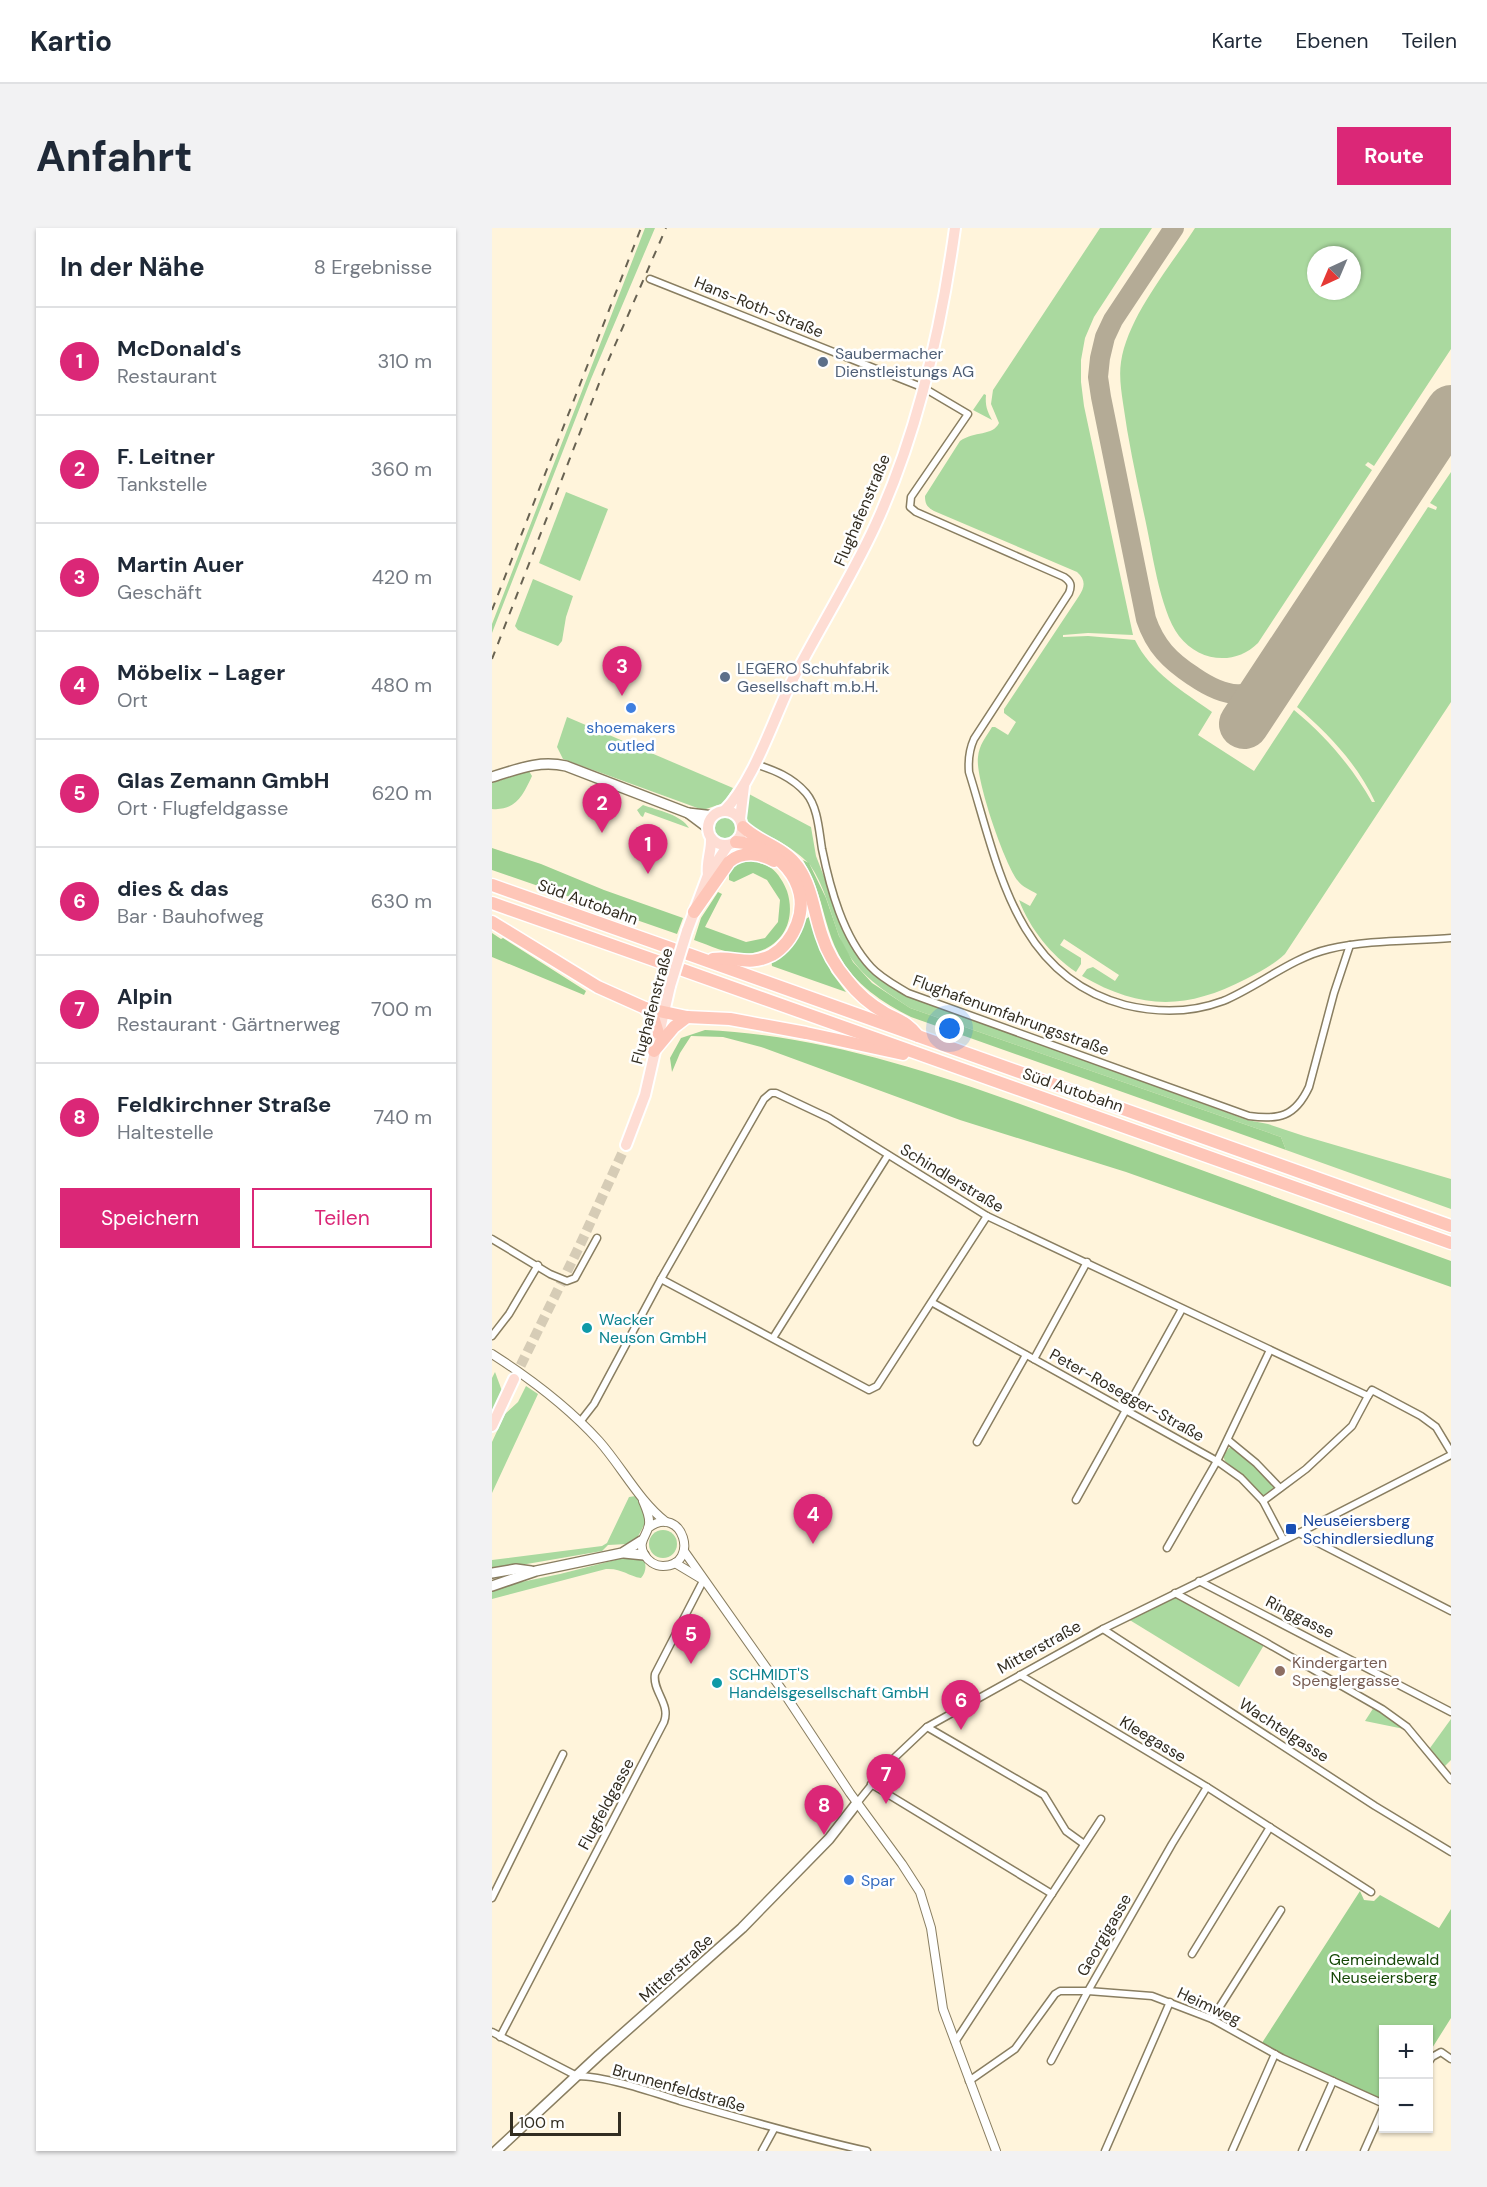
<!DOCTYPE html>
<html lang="de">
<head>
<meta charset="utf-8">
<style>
	:root { --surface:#fff; --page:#f2f2f3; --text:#1f2937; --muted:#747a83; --line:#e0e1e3; --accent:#db2777 }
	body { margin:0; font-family:"DM Sans",sans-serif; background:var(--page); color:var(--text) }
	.controls { position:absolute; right:18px; bottom:18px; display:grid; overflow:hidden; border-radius:0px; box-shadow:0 2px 4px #0004 }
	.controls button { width:54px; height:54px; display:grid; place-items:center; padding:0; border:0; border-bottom:2px solid var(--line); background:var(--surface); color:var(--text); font:30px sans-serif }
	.compass { position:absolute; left:815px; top:18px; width:54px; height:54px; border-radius:50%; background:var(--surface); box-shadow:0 2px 4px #0004; rotate:224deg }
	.scale { position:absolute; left:18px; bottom:15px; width:111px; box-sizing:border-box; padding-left:6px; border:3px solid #322d21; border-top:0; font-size:16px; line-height:21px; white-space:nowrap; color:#322d21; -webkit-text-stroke:4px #fff; paint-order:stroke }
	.you { position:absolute; left:458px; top:801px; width:21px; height:21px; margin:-15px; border:4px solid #fff; border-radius:50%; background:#1a73e8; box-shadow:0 0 0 9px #1a73e833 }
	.badge { display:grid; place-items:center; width:39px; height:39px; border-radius:50%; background:var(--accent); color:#fff; font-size:20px; font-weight:700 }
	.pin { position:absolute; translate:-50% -50px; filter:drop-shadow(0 2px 3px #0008) }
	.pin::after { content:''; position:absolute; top:32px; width:21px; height:18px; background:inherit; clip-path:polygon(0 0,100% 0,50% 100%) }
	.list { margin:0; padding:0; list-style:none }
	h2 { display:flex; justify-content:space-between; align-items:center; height:78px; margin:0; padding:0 24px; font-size:26px }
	h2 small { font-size:20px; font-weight:400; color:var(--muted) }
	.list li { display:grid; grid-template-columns:39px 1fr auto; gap:18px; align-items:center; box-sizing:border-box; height:108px; padding:0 24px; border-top:2px solid var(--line) }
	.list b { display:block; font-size:22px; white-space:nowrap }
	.list p { margin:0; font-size:20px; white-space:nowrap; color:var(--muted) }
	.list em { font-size:20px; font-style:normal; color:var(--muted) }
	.actions { display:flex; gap:12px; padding:18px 24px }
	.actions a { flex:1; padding:14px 0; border:2px solid var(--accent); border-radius:0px; text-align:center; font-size:21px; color:var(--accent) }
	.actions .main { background:var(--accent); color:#fff }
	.map { position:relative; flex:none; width:959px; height:1923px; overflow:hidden; border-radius:0px }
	header { display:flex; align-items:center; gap:36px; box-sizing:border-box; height:84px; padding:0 30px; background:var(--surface); border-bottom:2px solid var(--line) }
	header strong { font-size:28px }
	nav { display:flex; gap:33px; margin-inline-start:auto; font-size:21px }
	.intro { display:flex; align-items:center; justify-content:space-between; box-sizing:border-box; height:144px; padding:0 36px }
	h1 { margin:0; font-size:42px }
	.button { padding:15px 27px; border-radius:0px; background:var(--accent); color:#fff; font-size:21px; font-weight:700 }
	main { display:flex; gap:36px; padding:0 36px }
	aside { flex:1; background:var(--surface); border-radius:0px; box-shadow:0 2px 4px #0004 }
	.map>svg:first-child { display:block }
</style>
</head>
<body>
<header>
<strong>Kartio</strong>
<nav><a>Karte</a><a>Ebenen</a><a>Teilen</a></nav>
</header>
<div class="intro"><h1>Anfahrt</h1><a class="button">Route</a></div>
<main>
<aside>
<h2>In der Nähe<small>8 Ergebnisse</small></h2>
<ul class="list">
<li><span class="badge">1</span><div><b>McDonald's</b><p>Restaurant</p></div><em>310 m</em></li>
<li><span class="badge">2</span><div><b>F. Leitner</b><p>Tankstelle</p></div><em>360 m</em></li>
<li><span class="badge">3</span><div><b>Martin Auer</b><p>Geschäft</p></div><em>420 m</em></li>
<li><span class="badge">4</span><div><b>Möbelix - Lager</b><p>Ort</p></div><em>480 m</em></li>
<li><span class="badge">5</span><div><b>Glas Zemann GmbH</b><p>Ort · Flugfeldgasse</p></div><em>620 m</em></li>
<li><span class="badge">6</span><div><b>dies &amp; das</b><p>Bar · Bauhofweg</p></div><em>630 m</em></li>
<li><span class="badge">7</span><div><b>Alpin</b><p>Restaurant · Gärtnerweg</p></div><em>700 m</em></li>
<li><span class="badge">8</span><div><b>Feldkirchner Straße</b><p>Haltestelle</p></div><em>740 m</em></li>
</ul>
<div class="actions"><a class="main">Speichern</a><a>Teilen</a></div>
</aside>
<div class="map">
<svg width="959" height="1923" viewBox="0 0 959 1923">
	<rect width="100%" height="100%" fill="#fff4db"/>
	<g fill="#aad99f" fill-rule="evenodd">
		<polygon points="153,0 163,0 99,151 0,405 0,396"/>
		<path d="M 608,0 L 660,0 L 602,89 L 593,110 L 589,132 L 589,154 L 592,178 L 641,407 L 596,405 L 571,407 L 571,409 L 596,408 L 643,412 C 659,445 691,463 720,484 L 706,507 L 762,543 L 802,482 C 834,508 860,539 880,574 L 883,574 C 866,537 836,505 805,479 L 936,279 L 944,282 L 945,279 L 938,275 L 959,244 L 959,474 L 793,726 C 781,737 768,744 754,751 C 694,782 649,782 590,748 L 595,741 L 601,739 L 623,753 L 627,747 L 572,711 L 568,717 L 589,730 L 589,736 L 584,744 C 559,727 538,701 527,672 L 538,678 L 545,666 C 539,662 530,659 526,653 C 512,635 483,550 486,529 C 487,517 494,509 500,499 L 503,499 L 516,507 L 524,494 L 512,485 L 512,481 L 587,368 C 593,359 594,352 585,344 L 442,283 C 435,279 433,276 433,268 L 468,213 C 482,203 501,208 507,195 L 499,176 L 501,162 Z"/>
		<path d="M 703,0 L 959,0 L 959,121 L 882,238 L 876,234 L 873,237 L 880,242 L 766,415 C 743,438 707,434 687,408 C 667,381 660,320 652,286 C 644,249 636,212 631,175 C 629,162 627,147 629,134 C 636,88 678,39 703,0 ZM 824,27 L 860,27 L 860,63 L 824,63 Z"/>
		<path d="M 492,166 L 494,167 C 493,177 495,183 500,192 L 481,182 Z"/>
		<polygon points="74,264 116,281 88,353 47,335"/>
		<polygon points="41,351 81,368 74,389 70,413 66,418 26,402 23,398"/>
		<polygon points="75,489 241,560 232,575 211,582 71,531 65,519"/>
		<path d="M 37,543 L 40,548 C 31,567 24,583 0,581 L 0,555 Z"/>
		<path d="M 257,566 L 319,599 L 324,628 L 357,713 L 369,733 L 404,763 L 755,892 L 776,896 L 812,908 L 959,951 L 959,981 L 794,922 L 789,909 L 418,780 C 388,760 359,742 346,705 C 338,683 332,657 318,637 C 312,629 290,614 281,610 C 275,607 269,607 264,604 C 250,595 253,579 257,566 Z"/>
		<path d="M 151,577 C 165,582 190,587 197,600 L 153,584 L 151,589 L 149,588 L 145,582 Z"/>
		<circle cx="234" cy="601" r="13"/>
		<polygon points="3,1144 10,1163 0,1184 0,1150"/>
		<polygon points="34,1158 46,1166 0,1265 0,1214 13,1186 26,1174"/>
		<polygon points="737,1220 742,1220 784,1258 783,1262 775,1268 770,1267 733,1233 731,1228"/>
		<polygon points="144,1268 153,1285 154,1293 150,1301 145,1310 135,1316 116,1317 110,1323 0,1342 0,1332 110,1318 115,1315 137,1269"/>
		<circle cx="171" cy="1316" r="14"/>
		<path d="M 135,1329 L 151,1331 C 155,1336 154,1345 149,1350 C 136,1348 130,1340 114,1341 L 0,1371 L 0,1360 L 68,1346 Z"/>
		<polygon points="683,1367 772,1417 747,1459 636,1391"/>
		<polygon points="882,1479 910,1500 912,1501 873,1493"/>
		<polygon points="959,1491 959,1532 952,1539 938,1520"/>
	</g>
	<g fill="#9dd191">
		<polygon points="0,620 49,636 112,662 191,690 185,706 0,642"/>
		<path d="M 311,632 L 317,635 L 334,670 L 347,708 L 361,734 L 380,755 L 418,780 L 789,909 L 794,922 L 419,789 C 391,775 362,756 347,727 C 335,705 332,680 323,657 C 320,648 315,640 311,632 Z"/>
		<path d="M 262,633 C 268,635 274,637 279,640 C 286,645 292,655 295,663 C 305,694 289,722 255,726 C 237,727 219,718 202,712 L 209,690 L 226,664 L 230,666 L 213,699 L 254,714 L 273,710 L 286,694 L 288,672 L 275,652 L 261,645 L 242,654 L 237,652 L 237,643 L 248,634 Z"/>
		<polygon points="317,689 323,695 339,744 354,764 280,738 279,731 312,692"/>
		<polygon points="0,705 9,711 11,710 94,763 92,767 0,729"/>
		<path d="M 213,802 C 351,808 482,859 610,906 C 726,948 843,991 959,1033 L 959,1059 L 634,944 L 468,892 L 269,819 L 231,809 L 199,808 L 188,825 L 180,844 L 178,830 L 189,810 Z"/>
		<polygon points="868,1663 872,1672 882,1673 888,1667 947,1700 959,1681 959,1790 937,1825 936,1802 892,1802 891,1875 768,1818"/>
	</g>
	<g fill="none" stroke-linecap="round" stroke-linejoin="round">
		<path stroke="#b4ab96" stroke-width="20" d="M 682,0 L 621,92 L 613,109 L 608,130 L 606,149 L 609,169 L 654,391 C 663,418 678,433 701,448 C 733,470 759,476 787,444"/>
		<polyline stroke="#b4ab96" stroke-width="50" points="752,496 959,182"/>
		<polyline stroke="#d6ccb6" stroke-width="10" stroke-dasharray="10 5" stroke-linecap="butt" points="22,1151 88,1017 134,917"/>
		<g stroke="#897e61" stroke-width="9">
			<g id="minor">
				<path d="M 158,51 L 432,160 L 476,186 L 419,269 L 418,279 L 424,284 L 572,349 C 579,354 580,357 577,365 L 482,511 C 477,522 476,531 477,544 C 506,637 523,748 633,777 C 666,785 699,785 731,773 C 765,759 801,729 837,721 C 875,712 920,713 959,710"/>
				<path d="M 263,536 C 282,542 300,549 314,565 C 326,579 327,603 330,621 C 338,660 351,709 379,739 C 389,750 403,757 416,765 L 757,888 C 787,892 803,889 817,859 L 842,765 L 858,717"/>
				<polyline points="0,1011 58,1046 75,1053 83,1050 105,1010"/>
				<polyline points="169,1051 377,1162 385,1158 495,988"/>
				<polyline points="441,1075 725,1233 749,1250 771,1273 791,1311"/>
				<polyline points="0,1108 17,1086 46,1037"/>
				<polyline points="281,1110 396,927"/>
				<polyline points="542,1131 595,1034"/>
				<polyline points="88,1194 102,1176 169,1051 272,871 279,865 284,865 337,890 495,988 876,1168 880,1162 929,1188 944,1199 959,1224"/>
				<polyline points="736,1212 764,1235 788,1260"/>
				<polyline points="485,1214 534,1127"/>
				<polyline points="584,1272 690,1081"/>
				<polyline points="771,1273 814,1241 860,1198 876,1168"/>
				<polyline points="807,1305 959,1383"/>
				<polyline points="675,1320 725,1233 778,1122"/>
				<polyline points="707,1353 959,1484"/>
				<polyline points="683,1365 773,1414 890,1481 915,1499 959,1552"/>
				<polyline points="611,1401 883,1578 959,1624"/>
				<polyline points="528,1447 715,1559 879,1664"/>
				<polyline points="435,1499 552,1567 574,1603 592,1616"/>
				<polyline points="379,1556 560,1666"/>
				<polyline points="365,1575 398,1534 435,1499 611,1401 807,1305 959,1227"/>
				<polyline points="0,1670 71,1526"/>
				<polyline points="700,1726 778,1599"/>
				<polyline points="720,1791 789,1682"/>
				<path d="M 0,1804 L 85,1848 C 113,1848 160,1864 188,1873 C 250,1891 312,1909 375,1923"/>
				<path d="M 8,1809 L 172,1494 C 179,1476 160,1463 163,1446 L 211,1353"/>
				<polyline points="463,1814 609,1591"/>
				<polyline points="559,1833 596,1763 660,1768 720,1791 790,1830 892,1876"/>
				<polyline points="936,1835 940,1829 949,1824 959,1831"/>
				<polyline points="477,1853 523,1821 563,1766 568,1763 596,1763 680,1616 715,1559"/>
				<polyline points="270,1923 282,1901"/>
				<polyline points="613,1923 678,1774"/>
				<polyline points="740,1923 783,1826"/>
				<polyline points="810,1923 841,1853"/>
				<polyline points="872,1923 892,1878"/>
			</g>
		</g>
		<g stroke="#897e61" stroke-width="10">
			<g id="tertiary">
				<path d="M 0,1126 C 39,1151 76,1179 107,1213 C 130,1239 147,1273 174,1294"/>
				<path d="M 151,1273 C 154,1280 158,1288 157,1296 C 156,1307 145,1313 152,1326 C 156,1333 163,1338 171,1338 C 209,1338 191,1274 156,1300"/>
				<polyline points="192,1323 290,1462 358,1565 410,1636 428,1664 439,1700 451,1781 504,1923"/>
				<polyline points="183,1335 208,1350"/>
			</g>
		</g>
		<g stroke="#897e61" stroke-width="12">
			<g id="secondary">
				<path d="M 0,549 C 26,541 47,532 74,538 L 196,585 L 216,600"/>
				<polyline points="196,585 222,588"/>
				<polyline points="132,1325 152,1327"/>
				<polyline points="0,1345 24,1341 39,1343"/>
				<polyline points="0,1358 44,1343 130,1325 149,1313"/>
				<polyline points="4,1923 107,1827 250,1700 337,1611 365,1575"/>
			</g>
		</g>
		<g stroke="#fff" stroke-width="14">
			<g id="primary">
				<path d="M 232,583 C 261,555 281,492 299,455 C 326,402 358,352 383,298 C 426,205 449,102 463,0"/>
				<circle cx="233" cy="600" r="17"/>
				<polyline points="248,591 252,558"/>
				<path d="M 216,647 C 214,634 220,622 219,610"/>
				<polyline points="195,703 216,647 236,617"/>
				<polyline points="134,917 153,867 178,758"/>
				<polyline points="0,1198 22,1151"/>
			</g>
		</g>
		<g stroke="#fff" stroke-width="15">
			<g id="motorway">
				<path d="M 251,599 C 268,615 292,619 306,639 C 320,659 322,685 330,708 C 335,724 344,739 355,752 C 365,765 379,777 393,785 C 408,793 415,794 426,808"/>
				<polyline points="0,657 181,721"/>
				<polyline points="0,675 176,737"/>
				<path d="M 202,684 L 237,634 C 250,623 268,625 282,633"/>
				<polyline points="0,694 106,759 153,780 195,789 238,791 314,805 411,826"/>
				<polyline points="196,726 959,998"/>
				<path d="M 221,731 C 244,728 256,739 280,727 C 292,720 300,709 305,696 C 321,654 283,617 244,614"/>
				<polyline points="191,742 959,1015"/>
				<polyline points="153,780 162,792 166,805"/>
				<polyline points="162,823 182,799 195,789"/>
			</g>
		</g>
		<use href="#minor" stroke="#fff" stroke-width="6"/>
		<use href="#tertiary" stroke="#fff" stroke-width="8"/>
		<use href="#secondary" stroke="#fff" stroke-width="9"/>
		<use href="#primary" stroke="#feddd4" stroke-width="10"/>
		<use href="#motorway" stroke="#fec6b8" stroke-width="12"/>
		<g stroke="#686252" stroke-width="2" stroke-dasharray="8 8" stroke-linecap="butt">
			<polyline points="0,382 149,0"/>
			<polyline points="0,431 113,140 174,0"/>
		</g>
		<g stroke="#fff" stroke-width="14" stroke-linecap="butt">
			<polyline id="primary-bridge" points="178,758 195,703"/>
		</g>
		<use href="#primary-bridge" stroke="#feddd4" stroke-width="10"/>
	</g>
	<g fill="#5c6f8a" stroke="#fff" stroke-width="2">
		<circle cx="331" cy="134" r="6"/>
		<circle cx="233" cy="449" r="6"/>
	</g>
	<g fill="#3f7fe0" stroke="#fff" stroke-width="2">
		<circle cx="139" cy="480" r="6"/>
		<circle cx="357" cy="1652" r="6"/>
	</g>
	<g fill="#0f9aa8" stroke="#fff" stroke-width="2">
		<circle cx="95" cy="1100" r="6"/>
		<circle cx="225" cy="1455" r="6"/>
	</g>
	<rect fill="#1a4fb4" stroke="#fff" stroke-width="2" x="793" y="1295" width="12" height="12" rx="3"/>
	<circle fill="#8d6e63" stroke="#fff" stroke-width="2" cx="788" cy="1443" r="6"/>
	<g text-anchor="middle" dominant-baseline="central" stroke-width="5" stroke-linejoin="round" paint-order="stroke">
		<g font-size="16" fill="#322d21" stroke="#fff">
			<text transform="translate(267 79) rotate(22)">Hans-Roth-Straße</text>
			<text transform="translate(370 282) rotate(-67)">Flughafenstraße</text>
			<text transform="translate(96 674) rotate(20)">Süd Autobahn</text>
			<text transform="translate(160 778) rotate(-75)">Flughafenstraße</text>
			<text transform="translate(519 787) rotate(20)">Flughafenumfahrungsstraße</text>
			<text transform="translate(581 862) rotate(19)">Süd Autobahn</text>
			<text transform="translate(460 950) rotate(31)">Schindlerstraße</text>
			<text transform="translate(635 1167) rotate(29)">Peter-Rosegger-Straße</text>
			<text transform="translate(808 1389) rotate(27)">Ringgasse</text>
			<text transform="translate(547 1419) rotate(-29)">Mitterstraße</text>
			<text transform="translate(792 1502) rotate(33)">Wachtelgasse</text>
			<text transform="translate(661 1511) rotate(31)">Kleegasse</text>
			<text transform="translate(114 1576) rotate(-62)">Flugfeldgasse</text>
			<text transform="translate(612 1707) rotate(-60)">Georgigasse</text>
			<text transform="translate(184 1740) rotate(-42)">Mitterstraße</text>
			<text transform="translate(717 1778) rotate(25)">Heimweg</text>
			<text transform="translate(187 1860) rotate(16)">Brunnenfeldstraße</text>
		</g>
		<g font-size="16" fill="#4e5e75" stroke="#fff" text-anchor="start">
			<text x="343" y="125">Saubermacher<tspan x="343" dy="18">Dienstleistungs AG</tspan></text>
			<text x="245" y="440">LEGERO Schuhfabrik<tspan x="245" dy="18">Gesellschaft m.b.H.</tspan></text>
		</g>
		<g font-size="16" fill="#366cbe" stroke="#fff">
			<text x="139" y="499">shoemakers<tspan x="139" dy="18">outled</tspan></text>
			<text x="369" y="1652" text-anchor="start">Spar</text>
		</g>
		<g font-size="16" fill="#0d838f" stroke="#fff" text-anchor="start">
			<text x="107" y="1091">Wacker<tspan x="107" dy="18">Neuson GmbH</tspan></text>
			<text x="237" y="1446">SCHMIDT'S<tspan x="237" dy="18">Handelsgesellschaft GmbH</tspan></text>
		</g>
		<g font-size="16" fill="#164399" stroke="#fff" text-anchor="start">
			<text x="811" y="1292">Neuseiersberg<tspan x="811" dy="18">Schindlersiedlung</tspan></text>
		</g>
		<g font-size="16" fill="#785e54" stroke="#fff" text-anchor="start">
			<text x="800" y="1434">Kindergarten<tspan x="800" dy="18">Spenglergasse</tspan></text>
		</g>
		<g font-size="16" fill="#164807" stroke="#fff">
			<text x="892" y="1731">Gemeindewald<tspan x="892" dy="18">Neuseiersberg</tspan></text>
		</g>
	</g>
</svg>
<div class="controls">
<button>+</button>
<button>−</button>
</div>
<svg class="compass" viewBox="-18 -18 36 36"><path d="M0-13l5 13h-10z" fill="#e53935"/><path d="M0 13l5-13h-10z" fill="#747a83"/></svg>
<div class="scale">100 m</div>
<div class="you"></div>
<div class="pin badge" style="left:156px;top:646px">1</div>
<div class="pin badge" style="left:110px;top:605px">2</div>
<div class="pin badge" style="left:130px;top:468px">3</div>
<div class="pin badge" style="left:321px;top:1316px">4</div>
<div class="pin badge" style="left:199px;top:1436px">5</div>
<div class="pin badge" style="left:469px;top:1502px">6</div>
<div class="pin badge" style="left:394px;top:1576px">7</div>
<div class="pin badge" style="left:332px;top:1607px">8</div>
</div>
</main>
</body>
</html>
